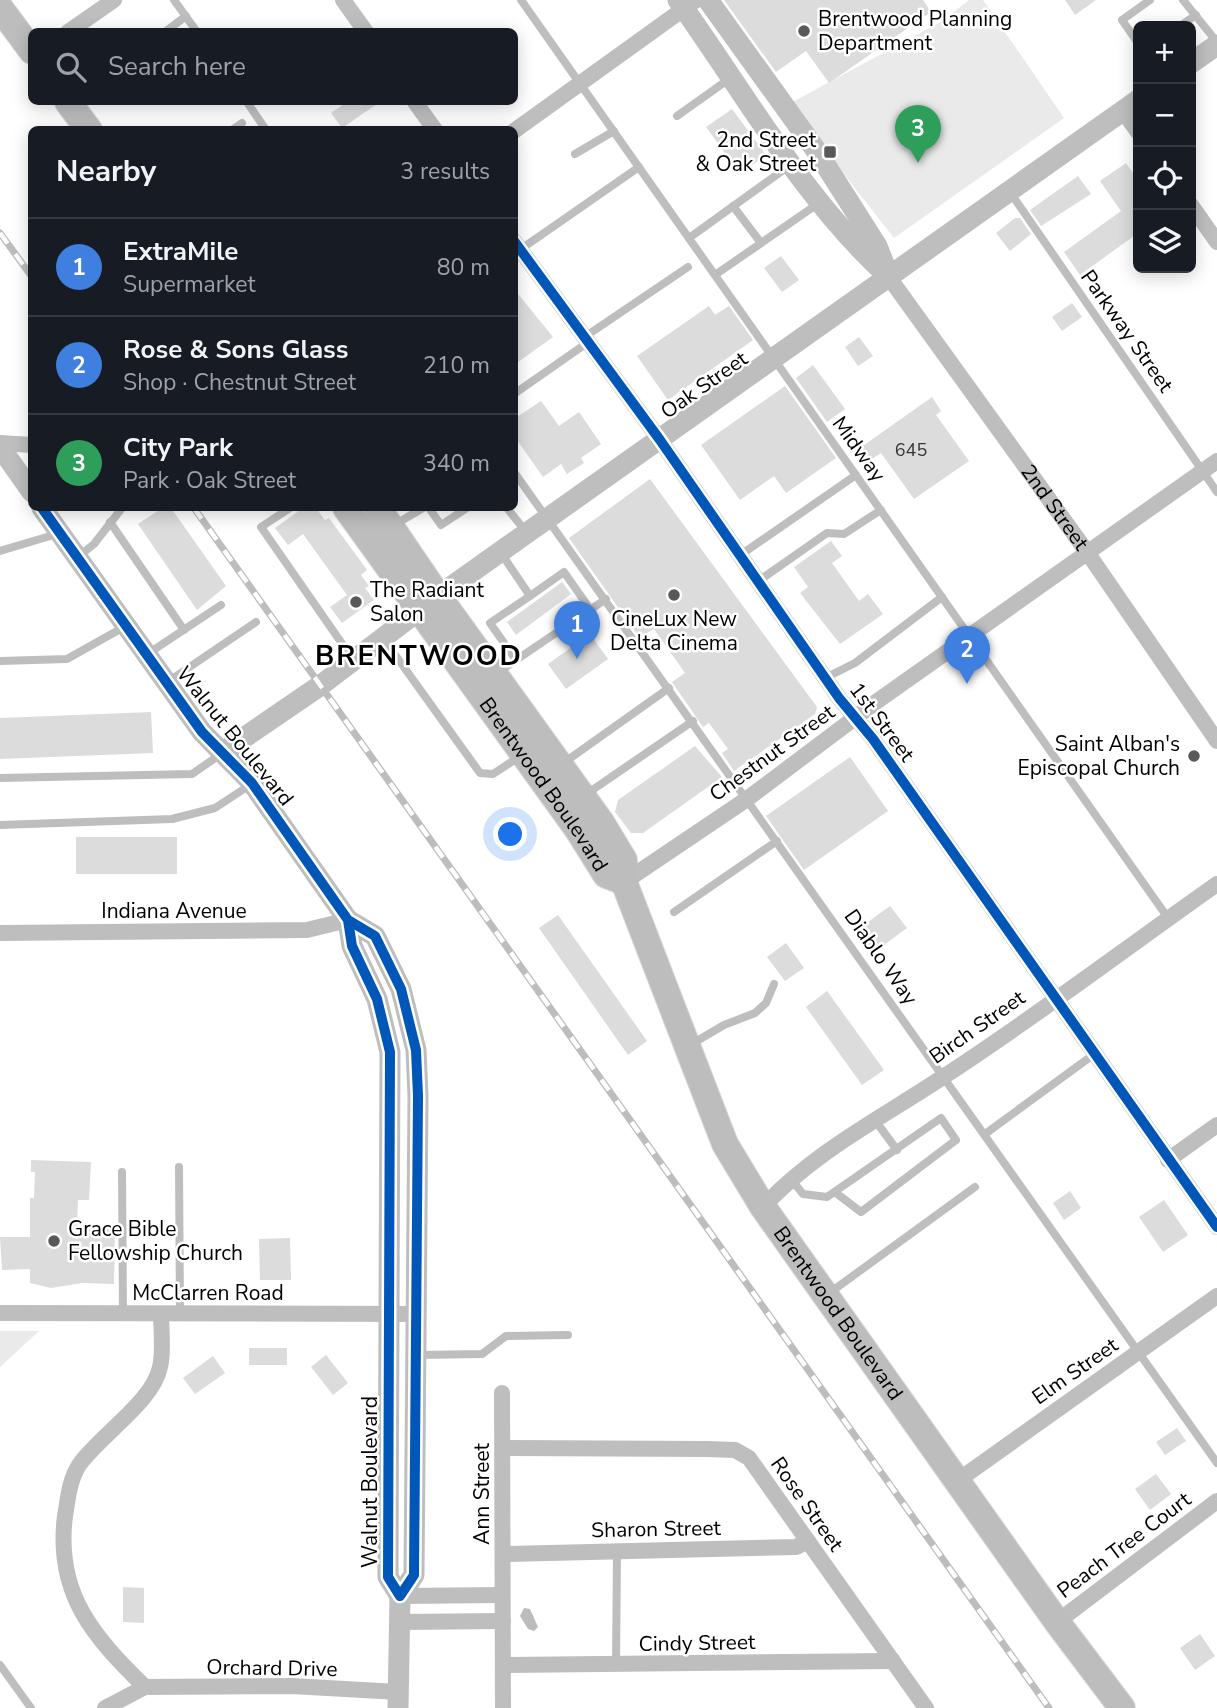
<!DOCTYPE html>
<html lang="en">
<head>
<meta charset="utf-8">
<style>
	:root { --surface:#171b24; --page:#242831; --text:#f1f3f6; --muted:#9ea1a6; --line:#363941; --accent:#8c9099 }
	body { margin:0; font-family:"Nunito Sans",sans-serif; background:var(--page); color:var(--text) }
	.controls { position:absolute; right:21px; top:21px; display:grid; overflow:hidden; border-radius:10px; box-shadow:0 4px 18px #0003 }
	.controls button { width:63px; height:63px; display:grid; place-items:center; padding:0; border:0; border-bottom:2px solid var(--line); background:var(--surface); color:var(--text); font:35px sans-serif }
	.you { position:absolute; left:511px; top:835px; width:24px; height:24px; margin:-18px; border:5px solid #fff; border-radius:50%; background:#1a73e8; box-shadow:0 0 0 10px #1a73e833 }
	.badge { display:grid; place-items:center; width:46px; height:46px; border-radius:50%; background:var(--accent); color:#fff; font-size:23px; font-weight:700 }
	.pin { position:absolute; translate:-50% -58px; filter:drop-shadow(0 2px 4px #0008) }
	.pin::after { content:''; position:absolute; top:37px; width:24px; height:21px; background:inherit; clip-path:polygon(0 0,100% 0,50% 100%) }
	.list { margin:0; padding:0; list-style:none }
	h2 { display:flex; justify-content:space-between; align-items:center; height:91px; margin:0; padding:0 28px; font-size:30px }
	h2 small { font-size:23px; font-weight:400; color:var(--muted) }
	.list li { display:grid; grid-template-columns:46px 1fr auto; gap:21px; align-items:center; box-sizing:border-box; height:98px; padding:0 28px; border-top:2px solid var(--line) }
	.list b { display:block; font-size:26px; white-space:nowrap }
	.list p { margin:0; font-size:23px; white-space:nowrap; color:var(--muted) }
	.list em { font-size:23px; font-style:normal; color:var(--muted) }
	.icon { flex:none; width:38px; height:38px; fill:none; stroke:currentColor; stroke-width:2; stroke-linecap:round; stroke-linejoin:round }
	.map { position:relative; flex:none; width:1217px; height:1708px; overflow:hidden }
	.search { position:absolute; background:var(--surface); box-shadow:0 4px 18px #0003; left:28px; top:28px; width:490px; height:77px; display:flex; align-items:center; gap:18px; box-sizing:border-box; padding:0 24px; border-radius:10px; color:var(--muted); font-size:26px }
	.panel { position:absolute; background:var(--surface); box-shadow:0 4px 18px #0003; left:28px; top:126px; width:490px; height:385px; border-radius:10px }
	.map>svg:first-child { display:block }
</style>
</head>
<body>
<div class="map">
<svg width="1217" height="1708" viewBox="0 0 1217 1708">
	<rect width="100%" height="100%" fill="#fff"/>
	<g fill="#eaeaea">
		<polygon points="969,0 983,0 1064,118 894,238 789,104 942,21"/>
		<polygon points="0,1331 39,1331 0,1367"/>
	</g>
	<polygon fill="#bcbcbc" points="524,1608 530,1609 538,1627 534,1631 528,1629 520,1616"/>
	<g fill="#dcdcdc">
		<polygon points="724,0 923,0 931,12 829,83 806,51 776,72"/>
		<polygon points="1065,0 1096,0 1075,15"/>
		<polygon points="347,102 380,102 342,128 331,113"/>
		<polygon points="732,109 766,155 740,174 706,127"/>
		<polygon points="1126,163 1138,180 1138,233 1080,275 1064,252 1121,211 1100,181"/>
		<polygon points="1078,176 1091,194 1041,226 1030,210"/>
		<polygon points="1015,218 1020,218 1031,234 1010,251 996,233"/>
		<polygon points="781,256 799,280 782,292 764,268"/>
		<polygon points="514,289 553,337 514,365"/>
		<polygon points="1072,303 1082,317 1062,331 1052,317"/>
		<polygon points="709,306 715,315 729,306 753,340 668,400 637,356"/>
		<polygon points="859,337 873,356 858,366 845,347"/>
		<polygon points="813,365 845,409 827,422 796,378"/>
		<polygon points="785,386 836,458 786,493 774,476 740,500 701,445"/>
		<polygon points="932,397 941,411 936,415 969,461 914,499 881,453 869,461 860,448"/>
		<polygon points="541,401 559,426 579,412 601,444 581,458 584,463 567,474 561,464 543,477 514,436 514,419"/>
		<polygon points="650,479 817,707 815,714 734,771 722,753 728,749 709,723 703,727 672,682 685,673 654,629 639,637 569,538"/>
		<polygon points="162,508 171,508 226,586 197,610 138,524"/>
		<polygon points="303,508 316,508 325,520 329,518 367,570 361,575 369,586 365,588 374,600 342,623 330,607 347,595 303,534 288,545 275,528"/>
		<polygon points="831,541 842,556 832,563 859,601 868,594 883,614 840,644 800,593 808,587 794,567"/>
		<polygon points="562,582 571,594 516,635 507,622"/>
		<polygon points="590,634 608,659 566,689 548,664"/>
		<polygon points="151,712 153,753 0,759 0,718"/>
		<polygon points="695,746 722,777 643,833 631,833 615,812 618,800"/>
		<polygon points="850,757 888,811 804,870 766,816"/>
		<rect x="76" y="837" width="101" height="37"/>
		<polygon points="890,906 907,928 873,953 857,930"/>
		<polygon points="558,915 647,1041 628,1055 539,928"/>
		<polygon points="786,943 804,968 785,981 767,957"/>
		<polygon points="827,991 884,1070 862,1085 806,1007"/>
		<polygon points="31,1160 91,1162 89,1200 78,1200 77,1225 115,1225 114,1284 82,1283 51,1288 30,1283 30,1269 2,1270 0,1237 30,1237 30,1198 34,1198 35,1172 31,1172"/>
		<polygon points="1070,1191 1081,1208 1064,1220 1053,1203"/>
		<polygon points="1164,1200 1188,1235 1163,1252 1139,1217"/>
		<polygon points="290,1238 291,1280 260,1280 259,1239"/>
		<rect x="249" y="1348" width="38" height="17"/>
		<polygon points="326,1355 348,1383 333,1395 311,1367"/>
		<polygon points="213,1356 225,1373 195,1394 183,1378"/>
		<polygon points="1177,1428 1186,1441 1165,1455 1156,1442"/>
		<polygon points="1156,1474 1171,1494 1150,1510 1135,1489"/>
		<polygon points="123,1587 144,1588 144,1623 123,1622"/>
		<polygon points="1200,1634 1215,1656 1195,1670 1180,1648"/>
	</g>
	<g fill="none" stroke-linecap="round" stroke-linejoin="round">
		<g stroke="#dbdbdb" stroke-width="28">
			<g id="primary">
				<polyline points="0,8 32,51"/>
				<polyline points="68,102 89,130"/>
				<path id="s2" d="M 346,508 L 578,830 L 606,875 L 624,882"/>
				<path id="s3" d="M 378,508 L 438,596 L 601,822 L 624,860 L 624,882 L 725,1144 L 763,1207 L 1057,1622 L 1122,1708"/>
			</g>
		</g>
		<g stroke="#bebebe" stroke-width="8">
			<polyline points="174,0 197,32"/>
			<polyline points="521,0 1168,918"/>
			<polyline points="1183,0 1217,42"/>
			<polyline points="1180,26 1196,15"/>
			<polyline points="165,32 186,16"/>
			<polyline points="1138,43 1122,20 1150,0"/>
			<polyline points="247,102 266,130"/>
			<polyline points="677,116 729,79"/>
			<polyline points="232,130 242,123"/>
			<polyline points="575,154 614,131"/>
			<polyline points="1010,192 1217,492"/>
			<polyline points="733,206 761,243"/>
			<polyline points="689,238 789,166"/>
			<polyline points="521,249 639,167"/>
			<polyline points="715,275 819,203"/>
			<polyline points="583,338 688,267"/>
			<polyline points="514,394 587,343"/>
			<polyline points="514,472 1217,1463"/>
			<polyline points="290,508 261,527 352,658"/>
			<polyline points="429,508 441,525 467,508"/>
			<polyline points="507,508 527,533"/>
			<polyline points="110,522 184,630"/>
			<polyline points="394,525 423,508"/>
			<polyline points="0,551 57,534"/>
			<polyline points="501,553 530,596 564,572 590,609"/>
			<polyline points="739,556 856,475"/>
			<polyline points="78,557 94,544 122,508"/>
			<polyline points="757,582 827,533 844,534 881,510"/>
			<polyline points="383,638 480,773 493,774 519,757"/>
			<polyline points="149,653 221,605"/>
			<polyline points="516,660 490,623 530,596"/>
			<polyline points="0,661 67,659 124,627"/>
			<polyline points="497,673 606,599"/>
			<polyline points="825,678 855,663 942,597"/>
			<polyline points="169,681 256,622"/>
			<polyline points="562,764 669,688"/>
			<polyline points="0,778 192,774 221,754"/>
			<polyline points="585,795 693,721"/>
			<polyline points="0,825 172,819 215,808 250,785"/>
			<polyline points="674,912 777,841"/>
			<polyline points="690,1045 724,1025 755,1013 766,1003 774,984"/>
			<polyline points="874,1119 897,1150"/>
			<polyline points="985,1134 1093,1055"/>
			<polyline points="179,1167 180,1314"/>
			<polyline points="122,1172 123,1313"/>
			<polyline points="790,1178 803,1194 827,1197 941,1118 956,1140 861,1212 836,1193"/>
			<polyline points="828,1294 975,1187"/>
			<polyline points="419,1355 482,1354 506,1336 568,1335"/>
			<polyline points="0,1665 31,1708"/>
			<polyline points="616,1665 617,1551"/>
		</g>
		<g stroke="#bebebe" stroke-width="16">
			<polyline points="343,0 366,32"/>
			<polyline points="68,32 114,0"/>
			<polyline points="415,102 435,130"/>
			<polyline points="1123,111 1138,132"/>
			<polyline points="514,131 696,0"/>
			<polyline points="1191,205 1217,242"/>
			<polyline points="514,241 660,440 839,698 873,739 1217,1227"/>
			<path id="s1" d="M 888,276 L 1087,552 L 1217,741"/>
			<polyline points="0,443 32,445"/>
			<polyline points="624,882 747,799 876,702 1217,461"/>
			<polyline points="0,933 307,930 348,920"/>
			<polyline points="1168,1160 1217,1125"/>
			<path d="M 763,1207 C 814,1152 881,1118 943,1077 C 1037,1016 1126,948 1217,884"/>
			<polyline points="0,1313 416,1314"/>
			<polyline points="502,1393 503,1708"/>
			<polyline points="503,1448 708,1449 735,1450 749,1458 926,1708"/>
			<polyline points="957,1481 1217,1296"/>
			<polyline points="503,1554 796,1547 808,1541"/>
			<polyline points="400,1596 502,1595"/>
			<polyline points="400,1622 503,1621"/>
			<polyline points="1057,1622 1217,1501"/>
			<polyline points="503,1665 893,1661"/>
			<path d="M 145,1687 C 94,1637 55,1594 65,1516 C 68,1499 69,1481 79,1465 C 100,1435 153,1402 160,1367 C 164,1351 161,1330 161,1314"/>
			<polyline points="105,1708 145,1687 292,1686 398,1692"/>
		</g>
		<g stroke="#bebebe" stroke-width="21">
			<path d="M 678,0 C 745,93 803,199 888,276"/>
			<polyline points="708,0 818,153 877,246 888,274"/>
			<polyline points="1191,63 1217,45"/>
			<polyline points="0,447 32,492"/>
			<polyline points="42,508 202,732 252,783 348,920 375,936 401,989 416,1050 418,1096 414,1575 400,1596"/>
			<polyline points="223,752 321,685 438,596 1138,100"/>
			<polyline points="348,920 352,946 377,999 390,1052 388,1577 400,1596 398,1708"/>
		</g>
		<use href="#primary" stroke="#bdbdbd" stroke-width="26"/>
		<g stroke="#bdbdbd" stroke-width="7">
			<g id="rail">
				<polyline points="0,233 32,277"/>
				<polyline points="194,508 1049,1708"/>
			</g>
		</g>
		<use href="#rail" stroke="#fff" stroke-width="4.5" stroke-dasharray="13" stroke-linecap="butt"/>
		<g stroke="#fff" stroke-width="15">
			<g id="cycleway">
				<polyline points="514,241 660,440 839,698 873,739 1217,1227"/>
				<polyline points="42,508 202,732 252,783 348,920 375,936 401,989 416,1050 418,1096 414,1575 400,1596 388,1577 390,1052 377,999 352,946 348,920"/>
			</g>
		</g>
		<use href="#cycleway" stroke="#0057b8" stroke-width="10"/>
	</g>
	<g fill="#595959" stroke="#fff" stroke-width="2.5">
		<circle cx="804" cy="31" r="7"/>
		<rect x="823" y="145" width="14" height="14" rx="3.5"/>
		<circle cx="674" cy="595" r="7"/>
		<circle cx="356" cy="602" r="7"/>
		<circle cx="1194" cy="756" r="7"/>
		<circle cx="54" cy="1241" r="7"/>
	</g>
	<g text-anchor="middle" dominant-baseline="central" stroke-width="5" stroke-linejoin="round" paint-order="stroke">
		<g font-size="18" fill="#373737">
			<text x="911" y="450">645</text>
		</g>
		<g font-size="21" fill="#000" stroke="#fff" text-anchor="start">
			<text x="818" y="19">Brentwood Planning<tspan x="818" dy="24">Department</tspan></text>
			<text x="816" y="140" text-anchor="end">2nd Street<tspan x="816" dy="24">&amp; Oak Street</tspan></text>
			<text x="370" y="590">The Radiant<tspan x="370" dy="24">Salon</tspan></text>
			<text x="674" y="619" text-anchor="middle">CineLux New<tspan x="674" dy="24">Delta Cinema</tspan></text>
			<text x="1180" y="744" text-anchor="end">Saint Alban's<tspan x="1180" dy="24">Episcopal Church</tspan></text>
			<text x="68" y="1229">Grace Bible<tspan x="68" dy="24">Fellowship Church</tspan></text>
		</g>
		<g font-size="21" fill="#000" stroke="#fff">
			<text transform="translate(1127 331) rotate(55)">Parkway Street</text>
			<text transform="translate(704 385) rotate(-35)">Oak Street</text>
			<text transform="translate(859 449) rotate(54)">Midway</text>
			<text stroke="none"><textPath href="#s1" startOffset="285">2nd Street</textPath></text>
			<text transform="translate(882 722) rotate(53)">1st Street</text>
			<text transform="translate(235 736) rotate(51)">Walnut Boulevard</text>
			<text transform="translate(772 753) rotate(-36)">Chestnut Street</text>
			<text stroke="none"><textPath href="#s2" startOffset="340">Brentwood Boulevard</textPath></text>
			<text x="174" y="911">Indiana Avenue</text>
			<text transform="translate(881 957) rotate(55)">Diablo Way</text>
			<text transform="translate(977 1027) rotate(-35)">Birch Street</text>
			<text x="208" y="1293">McClarren Road</text>
			<text stroke="none"><textPath href="#s3" startOffset="936">Brentwood Boulevard</textPath></text>
			<text transform="translate(1075 1371) rotate(-35)">Elm Street</text>
			<text transform="translate(370 1482) rotate(-90)">Walnut Boulevard</text>
			<text transform="translate(482 1494) rotate(-90)">Ann Street</text>
			<text transform="translate(807 1504) rotate(55)">Rose Street</text>
			<text transform="translate(656 1529) rotate(-1)">Sharon Street</text>
			<text transform="translate(1124 1545) rotate(-37)">Peach Tree Court</text>
			<text transform="translate(697 1643) rotate(-1)">Cindy Street</text>
			<text transform="translate(272 1668) rotate(1)">Orchard Drive</text>
		</g>
		<g font-size="28" font-weight="bold" letter-spacing="2" fill="#000" stroke="#fff">
			<text x="419" y="656">BRENTWOOD</text>
		</g>
	</g>
</svg>
<div class="controls">
<button>+</button>
<button>−</button>
<button><svg class="icon" aria-label="locate" viewBox="0 0 24 24"><circle cx="12" cy="12" r="6"/><path d="M12 2v4M12 18v4M2 12h4M18 12h4"/></svg></button>
<button><svg class="icon" aria-label="layers" viewBox="0 0 24 24"><path d="M12 4l9 5-9 5-9-5zM3 14l9 5 9-5"/></svg></button>
</div>
<div class="you"></div>
<div class="pin badge" style="left:577px;top:659px;background:#3f7fe0">1</div>
<div class="pin badge" style="left:967px;top:684px;background:#3f7fe0">2</div>
<div class="pin badge" style="left:918px;top:163px;background:#2e9e5b">3</div>
<div class="search"><svg class="icon" aria-label="search" viewBox="0 0 24 24"><circle cx="10" cy="10" r="6"/><path d="M15 15l6 6"/></svg>Search here</div>
<section class="panel">
<h2>Nearby<small>3 results</small></h2>
<ul class="list">
<li><span class="badge" style="background:#3f7fe0">1</span><div><b>ExtraMile</b><p>Supermarket</p></div><em>80 m</em></li>
<li><span class="badge" style="background:#3f7fe0">2</span><div><b>Rose &amp; Sons Glass</b><p>Shop · Chestnut Street</p></div><em>210 m</em></li>
<li><span class="badge" style="background:#2e9e5b">3</span><div><b>City Park</b><p>Park · Oak Street</p></div><em>340 m</em></li>
</ul>
</section>
</div>
</body>
</html>
